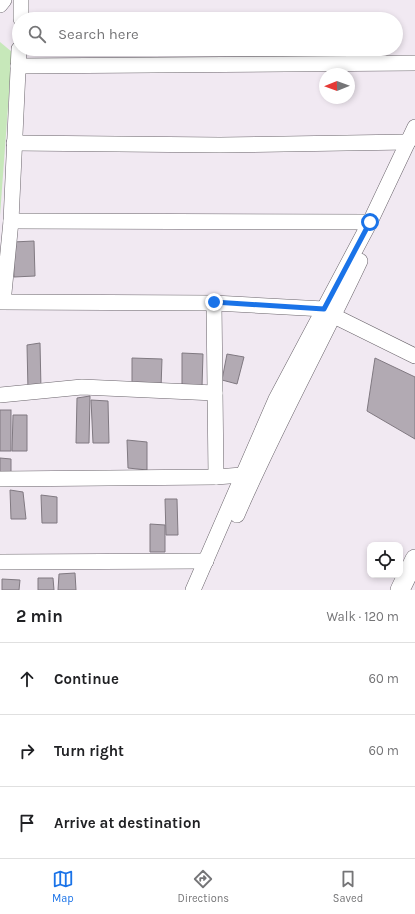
<!DOCTYPE html>
<html lang="en">
<head>
<meta charset="utf-8">
<style>
	:root { --surface:#fff; --page:#f2f2f2; --text:#202124; --muted:#757577; --line:#e0e0e0; --accent:#1a73e8 }
	body { margin:0; font-family:Karla,sans-serif; background:var(--page); color:var(--text) }
	.controls { position:absolute; right:12px; bottom:12px; display:grid; overflow:hidden; border-radius:8px; box-shadow:0 2px 6px #0003 }
	.controls button { width:36px; height:36px; display:grid; place-items:center; padding:0; border:0; border-bottom:1px solid var(--line); background:var(--surface); color:var(--text); font:20px sans-serif }
	.compass { position:absolute; left:319px; top:68px; width:36px; height:36px; border-radius:50%; background:var(--surface); box-shadow:0 2px 6px #0003; rotate:269deg }
	.stop { position:absolute; width:12px; height:12px; margin:-9px; border:3px solid #1a73e8; border-radius:50%; background:#fff }
	.stop.end { background:#1a73e8; border-color:#fff; box-shadow:0 1px 4px #0008 }
	.list { margin:0; padding:0; list-style:none }
	h2 { display:flex; justify-content:space-between; align-items:center; height:52px; margin:0; padding:0 16px; font-size:17px }
	h2 small { font-size:13px; font-weight:400; color:var(--muted) }
	.list li { display:grid; grid-template-columns:26px 1fr auto; gap:12px; align-items:center; box-sizing:border-box; height:72px; padding:0 16px; border-top:1px solid var(--line) }
	.list b { display:block; font-size:15px; white-space:nowrap }
	.list em { font-size:13px; font-style:normal; color:var(--muted) }
	.icon { flex:none; width:22px; height:22px; fill:none; stroke:currentColor; stroke-width:2; stroke-linecap:round; stroke-linejoin:round }
	.map { position:relative; flex:none; width:415px; height:590px; overflow:hidden }
	.search { position:absolute; background:var(--surface); box-shadow:0 2px 6px #0003; left:12px; right:12px; top:12px; height:44px; display:flex; align-items:center; gap:10px; box-sizing:border-box; padding:0 14px; border-radius:22px; color:var(--muted); font-size:15px }
	.sheet { height:268px; background:var(--surface) }
	nav { display:flex; justify-content:space-around; align-items:center; box-sizing:border-box; height:56px; border-top:1px solid var(--line); background:var(--surface); font-size:11px; color:var(--muted) }
	nav a { display:grid; justify-items:center; gap:2px }
	nav .on { color:var(--accent) }
	.map>svg:first-child { display:block }
</style>
</head>
<body>
<div class="map">
<svg width="415" height="590" viewBox="0 0 415 590">
	<rect width="100%" height="100%" fill="#f1e9f2"/>
	<polygon fill="#c7e8ba" points="0,42 12,52 0,216"/>
	<g fill="#b2aab3" stroke="#807981">
		<rect x="352" y="49" width="18" height="11"/>
		<polygon points="34,241 35,276 14,277 13,242"/>
		<polygon points="40,343 41,389 28,390 27,345"/>
		<polygon points="182,353 203,354 202,387 182,389"/>
		<polygon points="227,354 244,357 237,384 222,380"/>
		<polygon points="132,358 162,359 161,388 132,387"/>
		<polygon points="375,358 415,377 415,439 367,411"/>
		<polygon points="90,396 89,443 76,443 77,398"/>
		<polygon points="91,400 108,401 109,443 93,443"/>
		<rect x="0" y="410" width="11" height="41"/>
		<polygon points="13,415 27,415 27,451 12,451"/>
		<polygon points="127,440 147,442 147,470 128,468"/>
		<polygon points="0,458 11,459 11,477 0,477"/>
		<polygon points="10,490 23,492 26,519 11,519"/>
		<polygon points="41,495 57,497 57,523 42,523"/>
		<polygon points="165,499 177,499 178,535 166,535"/>
		<polygon points="150,524 165,525 165,552 150,552"/>
		<polygon points="75,573 76,590 58,590 59,574"/>
		<polygon points="38,578 53,578 54,590 38,590"/>
		<polygon points="2,579 20,580 19,590 2,590"/>
	</g>
	<g fill="none" stroke-linecap="round" stroke-linejoin="round">
		<g stroke="#6a646b" stroke-width="16">
			<g id="minor">
				<polyline points="0,5 4,0"/>
				<polyline points="21,19 21,0"/>
				<polyline points="18,66 415,63"/>
				<polyline points="14,143 220,145 408,142"/>
				<polyline points="11,221 370,222"/>
				<polyline points="4,293 11,221 19,49"/>
				<polyline points="0,302 214,303 324,309 334,316 415,356"/>
				<polyline points="214,303 216,477"/>
				<polyline points="0,395 82,387 215,393"/>
				<polyline points="0,479 216,477 242,475"/>
				<path d="M 237,515 C 274,429 320,346 360,261"/>
				<polyline points="0,562 206,561"/>
				<polyline points="193,590 276,399 370,222 415,127"/>
			</g>
		</g>
		<g stroke="#6a646b" stroke-width="20">
			<polyline id="major" points="400,590 415,559"/>
		</g>
		<use href="#minor" stroke="#fff" stroke-width="15"/>
		<use href="#major" stroke="#fff" stroke-width="19"/>
	</g>
	<g fill="none" stroke-linecap="round" stroke-linejoin="round">
		<polyline stroke="#1a73e8" stroke-width="5" points="214,302 324,309 370,222"/>
	</g>
</svg>
<div class="controls">
<button><svg class="icon" aria-label="locate" viewBox="0 0 24 24"><circle cx="12" cy="12" r="6"/><path d="M12 2v4M12 18v4M2 12h4M18 12h4"/></svg></button>
</div>
<svg class="compass" viewBox="-18 -18 36 36"><path d="M0-13l5 13h-10z" fill="#e53935"/><path d="M0 13l5-13h-10z" fill="#757577"/></svg>
<div class="stop" style="left:370px;top:222px"></div>
<div class="stop end" style="left:214px;top:302px"></div>
<div class="search"><svg class="icon" aria-label="search" viewBox="0 0 24 24"><circle cx="10" cy="10" r="6"/><path d="M15 15l6 6"/></svg>Search here</div>
</div>
<section class="sheet">
<h2>2 min<small>Walk · 120 m</small></h2>
<ul class="list">
<li><svg class="icon" aria-label="ahead" viewBox="0 0 24 24"><path d="M12 20V5M6 11l6-6 6 6"/></svg><div><b>Continue</b></div><em>60 m</em></li>
<li><svg class="icon" aria-label="right" viewBox="0 0 24 24"><path d="M7 20v-9h11M14 6l5 5-5 5"/></svg><div><b>Turn right</b></div><em>60 m</em></li>
<li><svg class="icon" aria-label="arrive" viewBox="0 0 24 24"><path d="M6 21V4h12l-3 4 3 4H6"/></svg><div><b>Arrive at destination</b></div></li>
</ul>
</section>
<nav>
<a class="on"><svg class="icon" aria-label="map" viewBox="0 0 24 24"><path d="M3 6l6-2 6 2 6-2v14l-6 2-6-2-6 2zM9 4v14M15 6v14"/></svg>Map</a>
<a><svg class="icon" aria-label="directions" viewBox="0 0 24 24"><path d="M12 3l9 9-9 9-9-9zM9 14v-3h6M13 9l2 2-2 2"/></svg>Directions</a>
<a><svg class="icon" aria-label="saved" viewBox="0 0 24 24"><path d="M7 4h10v16l-5-4-5 4z"/></svg>Saved</a>
</nav>
</body>
</html>
